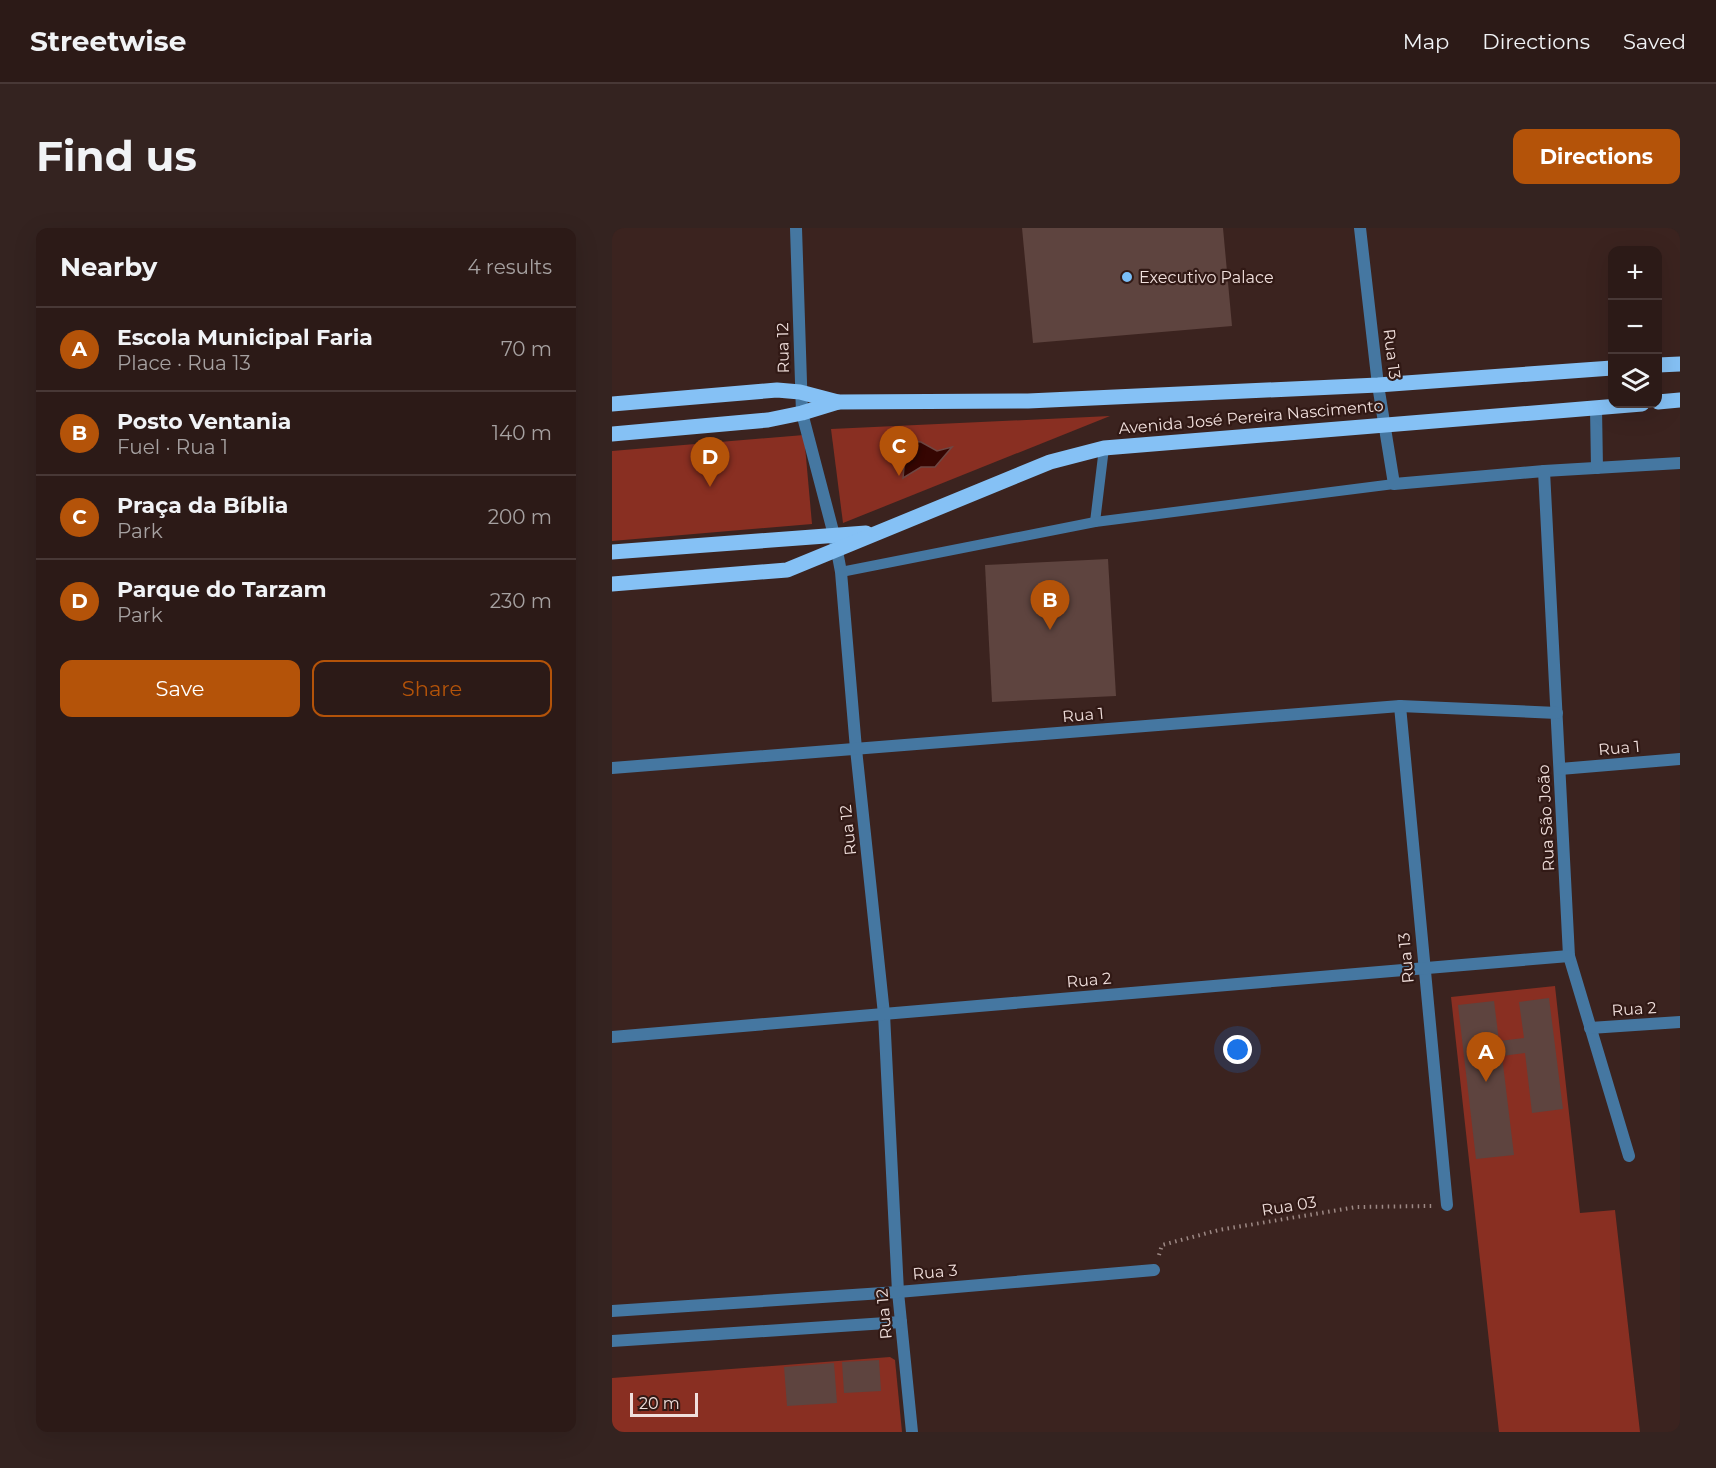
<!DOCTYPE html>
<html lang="en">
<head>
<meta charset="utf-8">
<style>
	:root { --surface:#2c1a17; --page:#342320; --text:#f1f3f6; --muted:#a6a1a1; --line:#483836; --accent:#b45309 }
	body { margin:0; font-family:Montserrat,sans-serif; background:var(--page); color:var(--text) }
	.controls { position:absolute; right:18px; top:18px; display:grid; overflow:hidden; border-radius:12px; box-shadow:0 6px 24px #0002 }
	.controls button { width:54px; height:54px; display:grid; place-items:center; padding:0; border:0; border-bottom:2px solid var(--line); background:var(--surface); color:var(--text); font:30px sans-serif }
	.scale { position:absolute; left:18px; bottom:15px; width:68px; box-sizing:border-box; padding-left:6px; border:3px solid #f0dfdc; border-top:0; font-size:16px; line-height:21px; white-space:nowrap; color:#f0dfdc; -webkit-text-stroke:4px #311915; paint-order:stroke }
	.you { position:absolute; left:626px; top:822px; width:21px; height:21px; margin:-15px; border:4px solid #fff; border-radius:50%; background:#1a73e8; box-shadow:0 0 0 9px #1a73e833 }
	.badge { display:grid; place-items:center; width:39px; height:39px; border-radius:50%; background:var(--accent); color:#fff; font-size:20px; font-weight:700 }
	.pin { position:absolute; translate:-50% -50px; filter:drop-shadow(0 2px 3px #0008) }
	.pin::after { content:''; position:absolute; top:32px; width:21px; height:18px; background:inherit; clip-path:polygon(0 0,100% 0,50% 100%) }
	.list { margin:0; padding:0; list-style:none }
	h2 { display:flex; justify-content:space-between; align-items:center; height:78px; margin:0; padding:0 24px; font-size:26px }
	h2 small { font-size:20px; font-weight:400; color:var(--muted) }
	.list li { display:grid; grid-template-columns:39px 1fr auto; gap:18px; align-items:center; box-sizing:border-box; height:84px; padding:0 24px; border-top:2px solid var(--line) }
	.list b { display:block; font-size:22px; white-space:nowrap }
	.list p { margin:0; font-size:20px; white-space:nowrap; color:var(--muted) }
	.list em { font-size:20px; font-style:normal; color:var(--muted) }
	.actions { display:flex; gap:12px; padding:18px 24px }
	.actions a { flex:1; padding:14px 0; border:2px solid var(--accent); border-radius:12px; text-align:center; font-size:21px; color:var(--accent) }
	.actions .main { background:var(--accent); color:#fff }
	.icon { flex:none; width:33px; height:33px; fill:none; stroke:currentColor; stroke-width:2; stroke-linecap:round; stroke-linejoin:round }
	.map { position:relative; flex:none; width:1068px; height:1204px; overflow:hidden; border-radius:12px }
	header { display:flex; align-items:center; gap:36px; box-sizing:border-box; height:84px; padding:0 30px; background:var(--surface); border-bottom:2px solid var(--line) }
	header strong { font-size:28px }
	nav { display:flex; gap:33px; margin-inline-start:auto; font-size:21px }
	.intro { display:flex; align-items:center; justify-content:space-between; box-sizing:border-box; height:144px; padding:0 36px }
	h1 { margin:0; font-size:42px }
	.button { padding:15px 27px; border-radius:12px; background:var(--accent); color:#fff; font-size:21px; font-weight:700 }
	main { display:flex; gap:36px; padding:0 36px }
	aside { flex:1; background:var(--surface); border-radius:12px; box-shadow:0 6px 24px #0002 }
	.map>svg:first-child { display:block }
</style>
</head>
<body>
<header>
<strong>Streetwise</strong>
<nav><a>Map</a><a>Directions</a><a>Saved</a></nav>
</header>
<div class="intro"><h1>Find us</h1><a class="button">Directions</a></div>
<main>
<aside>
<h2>Nearby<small>4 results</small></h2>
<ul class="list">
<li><span class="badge">A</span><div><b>Escola Municipal Faria</b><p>Place · Rua 13</p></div><em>70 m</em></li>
<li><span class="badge">B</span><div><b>Posto Ventania</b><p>Fuel · Rua 1</p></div><em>140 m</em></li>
<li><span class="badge">C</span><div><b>Praça da Bíblia</b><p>Park</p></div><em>200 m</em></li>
<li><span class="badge">D</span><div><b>Parque do Tarzam</b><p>Park</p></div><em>230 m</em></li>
</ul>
<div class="actions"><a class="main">Save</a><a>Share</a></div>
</aside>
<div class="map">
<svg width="1068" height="1204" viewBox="0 0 1068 1204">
	<rect width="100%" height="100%" fill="#3b231f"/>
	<g fill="#892f22">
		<polygon points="498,188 231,295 219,201"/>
		<polygon points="192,207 200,296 0,313 0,223"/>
		<polygon points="943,758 968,985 1003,982 1028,1204 887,1204 839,769"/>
		<polygon points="278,1129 283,1132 290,1204 0,1204 0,1150"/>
	</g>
	<polygon fill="#360602" stroke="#6e4743" stroke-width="1.5" points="286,212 309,214 325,223 340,219 323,239 309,239 291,250 292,239 286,230 290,221"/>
	<g fill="#5e443f">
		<polygon points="410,0 611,0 620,98 421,115"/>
		<polygon points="496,331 504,468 380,474 373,337"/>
		<polygon points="937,770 951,881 920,885 913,825 890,828 902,927 864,931 846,777 882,773 887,813 912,810 907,774"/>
		<polygon points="267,1132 269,1163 232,1165 230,1134"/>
		<polygon points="222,1135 225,1175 175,1178 172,1139"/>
	</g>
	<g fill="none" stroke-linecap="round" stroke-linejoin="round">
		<polyline stroke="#9d8985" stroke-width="4" stroke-dasharray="1.5 4.5" stroke-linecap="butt" points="547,1027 550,1017 607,1002 744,979 820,978"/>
		<g stroke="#4577a1" stroke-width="10">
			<polyline points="483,294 492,220"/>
			<polyline points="229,344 483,294 782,256"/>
		</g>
		<g stroke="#4577a1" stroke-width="12">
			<polyline points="184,0 190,185 222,307 229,344 244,521 272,786 286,1064 300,1204"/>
			<polyline points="748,0 766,157 782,256 932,243 1068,235"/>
			<polyline points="984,180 985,240"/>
			<polyline points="932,243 957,728 1017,928"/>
			<polyline points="788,478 835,977"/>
			<polyline points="0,540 788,478 945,485"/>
			<polyline points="948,541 1068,531"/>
			<polyline points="978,800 1068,794"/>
			<polyline points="0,809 957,728"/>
			<polyline points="0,1083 286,1064 542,1042"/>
			<polyline points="0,1113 289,1094"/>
		</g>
		<g stroke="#85c1f5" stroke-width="15">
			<polyline points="1046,137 1068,136"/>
			<polyline points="1046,174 1068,172"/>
			<polyline points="0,176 165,162 188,164 226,174 416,173 766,157 1000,140"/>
			<polyline points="0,206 156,192 190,185 226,174"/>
			<polyline points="0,324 254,305"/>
			<polyline points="0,356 175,342 438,234 492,220 1030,176"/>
		</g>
	</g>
	<circle fill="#7abef8" stroke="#311915" stroke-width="2" cx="515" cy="49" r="6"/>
	<g text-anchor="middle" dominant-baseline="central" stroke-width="4.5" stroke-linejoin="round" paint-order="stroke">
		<g font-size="16" fill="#f0dfdc" stroke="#311915" text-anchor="start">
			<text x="527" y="49">Executivo Palace</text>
		</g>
		<g font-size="16" fill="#f0dfdc" stroke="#311915">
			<text transform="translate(171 120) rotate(-91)">Rua 12</text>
			<text transform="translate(780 126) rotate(83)">Rua 13</text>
			<text transform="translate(639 189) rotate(-5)">Avenida José Pereira Nascimento</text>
			<text transform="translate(471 487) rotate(-5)">Rua 1</text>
			<text transform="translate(1007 520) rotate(-5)">Rua 1</text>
			<text transform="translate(934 590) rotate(-93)">Rua São João</text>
			<text transform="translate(236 602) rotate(-96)">Rua 12</text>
			<text transform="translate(794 730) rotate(-95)">Rua 13</text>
			<text transform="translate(477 752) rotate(-5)">Rua 2</text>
			<text transform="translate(1022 781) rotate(-4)">Rua 2</text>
			<text transform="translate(677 978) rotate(-9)">Rua 03</text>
			<text transform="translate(323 1044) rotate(-5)">Rua 3</text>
			<text transform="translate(272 1086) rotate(-95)">Rua 12</text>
		</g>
	</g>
</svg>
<div class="controls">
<button>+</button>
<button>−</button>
<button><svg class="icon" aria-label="layers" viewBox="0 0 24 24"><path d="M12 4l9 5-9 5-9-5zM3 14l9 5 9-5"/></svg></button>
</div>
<div class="scale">20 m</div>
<div class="you"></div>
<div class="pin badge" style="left:874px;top:854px">A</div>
<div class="pin badge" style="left:438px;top:402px">B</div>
<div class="pin badge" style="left:287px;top:248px">C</div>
<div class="pin badge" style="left:98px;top:259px">D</div>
</div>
</main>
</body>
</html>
